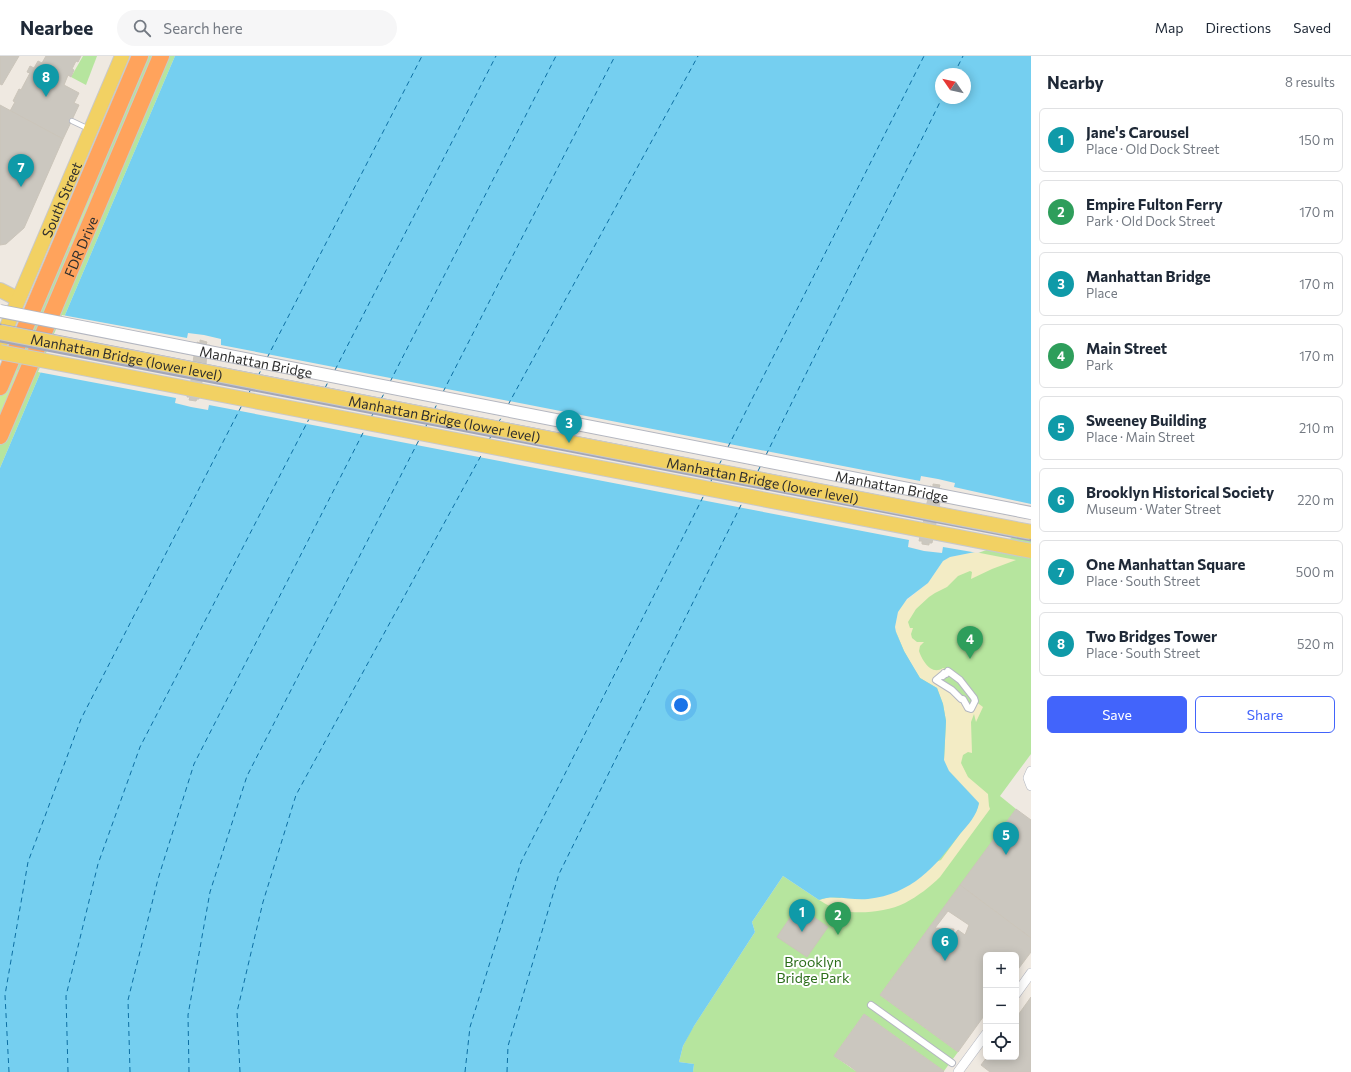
<!DOCTYPE html>
<html lang="en">
<head>
<meta charset="utf-8">
<style>
	:root { --surface:#fff; --page:#f6f6f7; --text:#1f2937; --muted:#747a83; --line:#e0e1e3; --accent:#4264fb }
	body { margin:0; font-family:Commissioner,sans-serif; background:var(--page); color:var(--text) }
	.controls { position:absolute; right:12px; bottom:12px; display:grid; overflow:hidden; border-radius:6px; box-shadow:0 2px 10px #0003 }
	.controls button { width:36px; height:36px; display:grid; place-items:center; padding:0; border:0; border-bottom:1px solid var(--line); background:var(--surface); color:var(--text); font:20px sans-serif }
	.compass { position:absolute; left:935px; top:12px; width:36px; height:36px; border-radius:50%; background:var(--surface); box-shadow:0 2px 10px #0003; rotate:304deg }
	.you { position:absolute; left:681px; top:649px; width:14px; height:14px; margin:-10px; border:3px solid #fff; border-radius:50%; background:#1a73e8; box-shadow:0 0 0 6px #1a73e833 }
	.badge { display:grid; place-items:center; width:26px; height:26px; border-radius:50%; background:var(--accent); color:#fff; font-size:13px; font-weight:700 }
	.pin { position:absolute; translate:-50% -33px; filter:drop-shadow(0 1px 2px #0008) }
	.pin::after { content:''; position:absolute; top:21px; width:14px; height:12px; background:inherit; clip-path:polygon(0 0,100% 0,50% 100%) }
	.list { margin:0; padding:0; list-style:none }
	h2 { display:flex; justify-content:space-between; align-items:center; height:52px; margin:0; padding:0 16px; font-size:17px }
	h2 small { font-size:13px; font-weight:400; color:var(--muted) }
	.list li { display:grid; grid-template-columns:26px 1fr auto; gap:12px; align-items:center; box-sizing:border-box; height:64px; margin:0 8px 8px; padding:0 8px; border:1px solid var(--line); border-radius:6px }
	.list b { display:block; font-size:15px; white-space:nowrap }
	.list p { margin:0; font-size:13px; white-space:nowrap; color:var(--muted) }
	.list em { font-size:13px; font-style:normal; color:var(--muted) }
	.actions { display:flex; gap:8px; padding:12px 16px }
	.actions a { flex:1; padding:9px 0; border:1px solid var(--accent); border-radius:6px; text-align:center; font-size:14px; color:var(--accent) }
	.actions .main { background:var(--accent); color:#fff }
	.icon { flex:none; width:22px; height:22px; fill:none; stroke:currentColor; stroke-width:2; stroke-linecap:round; stroke-linejoin:round }
	.map { position:relative; flex:none; width:1031px; height:1016px; overflow:hidden }
	header { display:flex; align-items:center; gap:24px; box-sizing:border-box; height:56px; padding:0 20px; background:var(--surface); border-bottom:1px solid var(--line) }
	header strong { font-size:19px }
	nav { display:flex; gap:22px; margin-inline-start:auto; font-size:14px }
	.search { width:280px; height:36px; background:var(--page); display:flex; align-items:center; gap:10px; box-sizing:border-box; padding:0 14px; border-radius:22px; color:var(--muted); font-size:15px }
	main { display:flex }
	aside { flex:1; background:var(--surface) }
	.map>svg:first-child { display:block }
</style>
</head>
<body>
<header>
<strong>Nearbee</strong>
<div class="search"><svg class="icon" aria-label="search" viewBox="0 0 24 24"><circle cx="10" cy="10" r="6"/><path d="M15 15l6 6"/></svg>Search here</div>
<nav><a>Map</a><a>Directions</a><a>Saved</a></nav>
</header>
<main>
<div class="map">
<svg width="1031" height="1016" viewBox="0 0 1031 1016">
	<rect width="100%" height="100%" fill="#efe9e1"/>
	<g fill="#b6e59e">
		<polygon points="83,0 97,0 86,29 71,21"/>
		<polygon points="137,0 175,0 0,412 0,322"/>
		<polygon points="1031,467 1031,698 1000,740 1016,753 880,939 958,996 944,1015 864,958 834,1000 857,1016 693,1016 694,1008 679,1006 683,990 690,976 755,876 752,866 783,820 819,844 979,747 949,715 896,576 934,520"/>
	</g>
	<path fill="#f3ecc5" d="M 975,496 L 1016,504 L 992,513 L 971,523 L 972,516 L 970,515 L 958,520 L 947,531 L 935,537 L 929,541 L 916,553 L 908,566 L 910,572 L 913,572 L 911,578 L 912,582 L 917,586 L 924,586 L 920,590 L 919,595 C 922,604 931,620 943,612 L 948,615 L 937,624 L 947,630 L 968,652 L 975,645 L 983,651 L 976,666 L 974,658 L 971,666 L 972,697 L 968,696 L 963,699 L 961,707 L 968,721 L 988,738 L 989,750 L 990,753 L 940,821 C 930,831 918,840 905,847 C 887,856 861,858 842,855 C 834,853 826,848 819,844 L 829,841 L 840,842 L 941,804 L 976,756 L 979,747 L 949,715 L 945,709 L 944,704 L 946,665 L 943,648 L 937,632 L 920,622 L 913,611 L 904,595 L 896,576 L 895,571 L 898,556 L 902,548 L 928,527 L 943,505 L 950,501 Z"/>
	<g fill="#c9ec9a">
		<polygon points="85,134 100,140 77,194 62,188"/>
		<polygon points="10,311 25,317 0,375 0,335"/>
	</g>
	<path fill="#75cff0" fill-rule="evenodd" d="M 175,0 L 1031,0 L 1031,467 L 975,496 L 950,501 L 943,505 L 928,527 L 907,543 L 898,556 L 895,571 L 896,576 L 904,595 L 920,622 L 937,632 L 943,648 L 946,665 L 944,704 L 949,715 L 979,747 C 977,759 968,769 960,778 C 935,811 912,838 868,843 C 852,845 835,838 819,844 L 783,820 L 752,866 L 755,876 L 694,970 L 683,990 L 679,1006 L 694,1008 L 693,1016 L 0,1016 L 0,412 ZM 941,18 L 965,18 L 965,42 L 941,42 Z"/>
	<polygon fill="#efe9e1" points="62,259 187,282 188,277 204,279 221,283 221,289 920,425 921,420 938,423 955,427 954,431 1031,448 1031,470 998,490 978,497 943,491 942,497 924,495 908,491 909,484 209,349 208,354 191,351 175,347 176,342 38,316"/>
	<g fill="none" stroke-linecap="round" stroke-linejoin="round">
		<g stroke="#0d6fa3" stroke-width="1" stroke-dasharray="5 4" stroke-linecap="butt">
			<polyline points="954,18 963,0"/>
			<polyline points="267,302 422,0"/>
			<polyline points="335,314 496,0"/>
			<polyline points="258,320 262,312"/>
			<polyline points="390,326 556,0"/>
			<polyline points="325,332 328,326"/>
			<polyline points="443,336 615,0"/>
			<polyline points="248,338 252,332"/>
			<polyline points="381,343 385,336"/>
			<polyline points="508,349 698,0"/>
			<polyline points="434,354 438,346"/>
			<polyline points="371,361 375,355"/>
			<polyline points="498,367 503,359"/>
			<polyline points="425,372 428,366"/>
			<polyline points="489,384 492,378"/>
			<polyline points="728,391 924,0"/>
			<polyline points="766,399 942,42"/>
			<polyline points="719,409 722,403"/>
			<polyline points="758,415 761,409"/>
			<polyline points="710,427 713,421"/>
			<polyline points="9,1016 5,939 28,806 81,663 242,349"/>
			<polyline points="68,1016 66,940 98,808 140,691 309,363"/>
			<polyline points="130,1016 128,944 158,823 194,708 365,373"/>
			<polyline points="189,1016 188,959 210,836 247,720 419,384"/>
			<polyline points="240,1016 237,956 263,846 296,739 483,396"/>
			<polyline points="465,1016 470,971 521,806 704,439"/>
			<polyline points="507,1016 508,990 559,818 742,447"/>
		</g>
	</g>
	<g fill="#cbc7bf" stroke="#cbc5ba" fill-rule="evenodd">
		<polygon points="0,0 19,0 2,29 0,28"/>
		<polygon points="46,0 81,0 78,6 76,5 72,13 74,14 71,21 68,19 64,29 79,37 74,47 79,49 63,83 10,55 15,46 13,45 19,33 21,34 30,17 27,16 30,10 34,12 38,5 42,7"/>
		<polygon points="0,49 63,83 24,172 6,188 0,189"/>
		<polygon points="200,284 207,286 206,289 210,289 208,295 207,295 206,309 205,309 199,343 197,343 196,345 189,344 190,341 187,341 195,307 193,306 194,300 196,301 197,286 200,287"/>
		<polygon points="933,428 940,429 939,432 942,433 938,446 940,447 935,466 936,467 932,487 929,487 929,489 922,488 922,485 919,485 927,450 926,450 930,437 928,437 930,430 933,431"/>
		<polygon points="1016,753 1031,764 1031,882 960,829"/>
		<path d="M 960,829 L 1031,882 L 1031,896 L 1016,916 L 1016,899 L 986,899 L 986,957 L 958,996 L 880,939 ZM 948,855 L 969,869 L 965,879 L 958,874 L 954,879 L 953,879 L 954,873 L 935,872 Z"/>
		<polygon points="798,850 828,871 807,901 777,881"/>
		<polygon points="1031,941 1031,1016 990,1016 981,1009 987,1001 1016,1001 1016,962"/>
		<polygon points="864,958 913,993 944,1015 943,1016 857,1016 851,1011 834,1000"/>
	</g>
	<g fill="none" stroke-linecap="round" stroke-linejoin="round">
		<g stroke="#b4b7c1" stroke-width="6">
			<polyline id="service" points="72,65 89,73"/>
		</g>
		<g stroke="#b4b7c1" stroke-width="8">
			<g id="pedestrian">
				<polygon points="948,615 960,624 974,642 975,645 971,653 968,652 963,643 961,643 952,634 936,624 942,619 943,620 944,617 946,618"/>
				<polyline points="871,949 952,1007"/>
			</g>
		</g>
		<g stroke="#b4b7c1" stroke-width="10">
			<g id="minor">
				<polyline points="1031,715 1028,722 1031,730"/>
				<polyline points="1016,938 1031,917"/>
				<polyline points="958,1016 986,978"/>
			</g>
		</g>
		<g stroke="#c9c9c9" stroke-width="16">
			<g id="primary">
				<polyline points="0,234 18,243"/>
				<path id="s1" d="M 0,287 L 122,0"/>
			</g>
		</g>
		<g stroke="#c9c9c9" stroke-width="18">
			<g id="motorway">
				<polyline points="0,331 140,0"/>
				<path id="s2" d="M 0,380 L 161,0"/>
			</g>
		</g>
		<use href="#service" stroke="#fff" stroke-width="4.5"/>
		<use href="#pedestrian" stroke="#fff" stroke-width="6"/>
		<use href="#minor" stroke="#fff" stroke-width="9"/>
		<use href="#primary" stroke="#f2d163" stroke-width="14"/>
		<use href="#motorway" stroke="#ffa35c" stroke-width="16"/>
		<g stroke="#a3a6b8" stroke-width="3">
			<polyline points="0,260 1031,462"/>
			<polyline points="0,269 1031,470"/>
			<polyline points="0,285 1031,484"/>
			<polyline points="0,291 1031,491"/>
		</g>
		<g stroke="#b4b7c1" stroke-width="14" stroke-linecap="butt">
			<g id="secondary-bridge">
				<path id="s3" d="M 0,255 L 1031,457"/>
			</g>
		</g>
		<g stroke="#c9c9c9" stroke-width="16" stroke-linecap="butt">
			<g id="primary-bridge">
				<path id="s4" d="M 0,276 L 1031,476"/>
				<polyline points="0,296 1031,495"/>
			</g>
		</g>
		<use href="#secondary-bridge" stroke="#fff" stroke-width="12"/>
		<use href="#primary-bridge" stroke="#f2d163" stroke-width="14"/>
	</g>
	<g text-anchor="middle" dominant-baseline="central" stroke-width="4" stroke-linejoin="round" paint-order="stroke">
		<g font-size="14" fill="#2e2e2e" stroke="#fff">
			<text stroke="none"><textPath href="#s1" startOffset="156">South Street</textPath></text>
			<text stroke="none"><textPath href="#s2" startOffset="206">FDR Drive</textPath></text>
			<text stroke="none"><textPath href="#s4" startOffset="129">Manhattan Bridge (lower level)</textPath></text>
			<text stroke="none"><textPath href="#s3" startOffset="261">Manhattan Bridge</textPath></text>
			<text stroke="none"><textPath href="#s4" startOffset="453">Manhattan Bridge (lower level)</textPath></text>
			<text stroke="none"><textPath href="#s4" startOffset="777">Manhattan Bridge (lower level)</textPath></text>
			<text stroke="none"><textPath href="#s3" startOffset="909">Manhattan Bridge</textPath></text>
		</g>
		<g font-size="14" fill="#2c6e1b" stroke="#fff">
			<text x="813" y="905">Brooklyn<tspan x="813" dy="16">Bridge Park</tspan></text>
		</g>
	</g>
</svg>
<div class="controls">
<button>+</button>
<button>−</button>
<button><svg class="icon" aria-label="locate" viewBox="0 0 24 24"><circle cx="12" cy="12" r="6"/><path d="M12 2v4M12 18v4M2 12h4M18 12h4"/></svg></button>
</div>
<svg class="compass" viewBox="-18 -18 36 36"><path d="M0-13l5 13h-10z" fill="#e53935"/><path d="M0 13l5-13h-10z" fill="#747a83"/></svg>
<div class="you"></div>
<div class="pin badge" style="left:802px;top:876px;background:#0f9aa8">1</div>
<div class="pin badge" style="left:838px;top:879px;background:#2e9e5b">2</div>
<div class="pin badge" style="left:569px;top:387px;background:#0f9aa8">3</div>
<div class="pin badge" style="left:970px;top:603px;background:#2e9e5b">4</div>
<div class="pin badge" style="left:1006px;top:799px;background:#0f9aa8">5</div>
<div class="pin badge" style="left:945px;top:905px;background:#0f9aa8">6</div>
<div class="pin badge" style="left:21px;top:131px;background:#0f9aa8">7</div>
<div class="pin badge" style="left:46px;top:41px;background:#0f9aa8">8</div>
</div>
<aside>
<h2>Nearby<small>8 results</small></h2>
<ul class="list">
<li><span class="badge" style="background:#0f9aa8">1</span><div><b>Jane's Carousel</b><p>Place · Old Dock Street</p></div><em>150 m</em></li>
<li><span class="badge" style="background:#2e9e5b">2</span><div><b>Empire Fulton Ferry</b><p>Park · Old Dock Street</p></div><em>170 m</em></li>
<li><span class="badge" style="background:#0f9aa8">3</span><div><b>Manhattan Bridge</b><p>Place</p></div><em>170 m</em></li>
<li><span class="badge" style="background:#2e9e5b">4</span><div><b>Main Street</b><p>Park</p></div><em>170 m</em></li>
<li><span class="badge" style="background:#0f9aa8">5</span><div><b>Sweeney Building</b><p>Place · Main Street</p></div><em>210 m</em></li>
<li><span class="badge" style="background:#0f9aa8">6</span><div><b>Brooklyn Historical Society</b><p>Museum · Water Street</p></div><em>220 m</em></li>
<li><span class="badge" style="background:#0f9aa8">7</span><div><b>One Manhattan Square</b><p>Place · South Street</p></div><em>500 m</em></li>
<li><span class="badge" style="background:#0f9aa8">8</span><div><b>Two Bridges Tower</b><p>Place · South Street</p></div><em>520 m</em></li>
</ul>
<div class="actions"><a class="main">Save</a><a>Share</a></div>
</aside>
</main>
</body>
</html>
